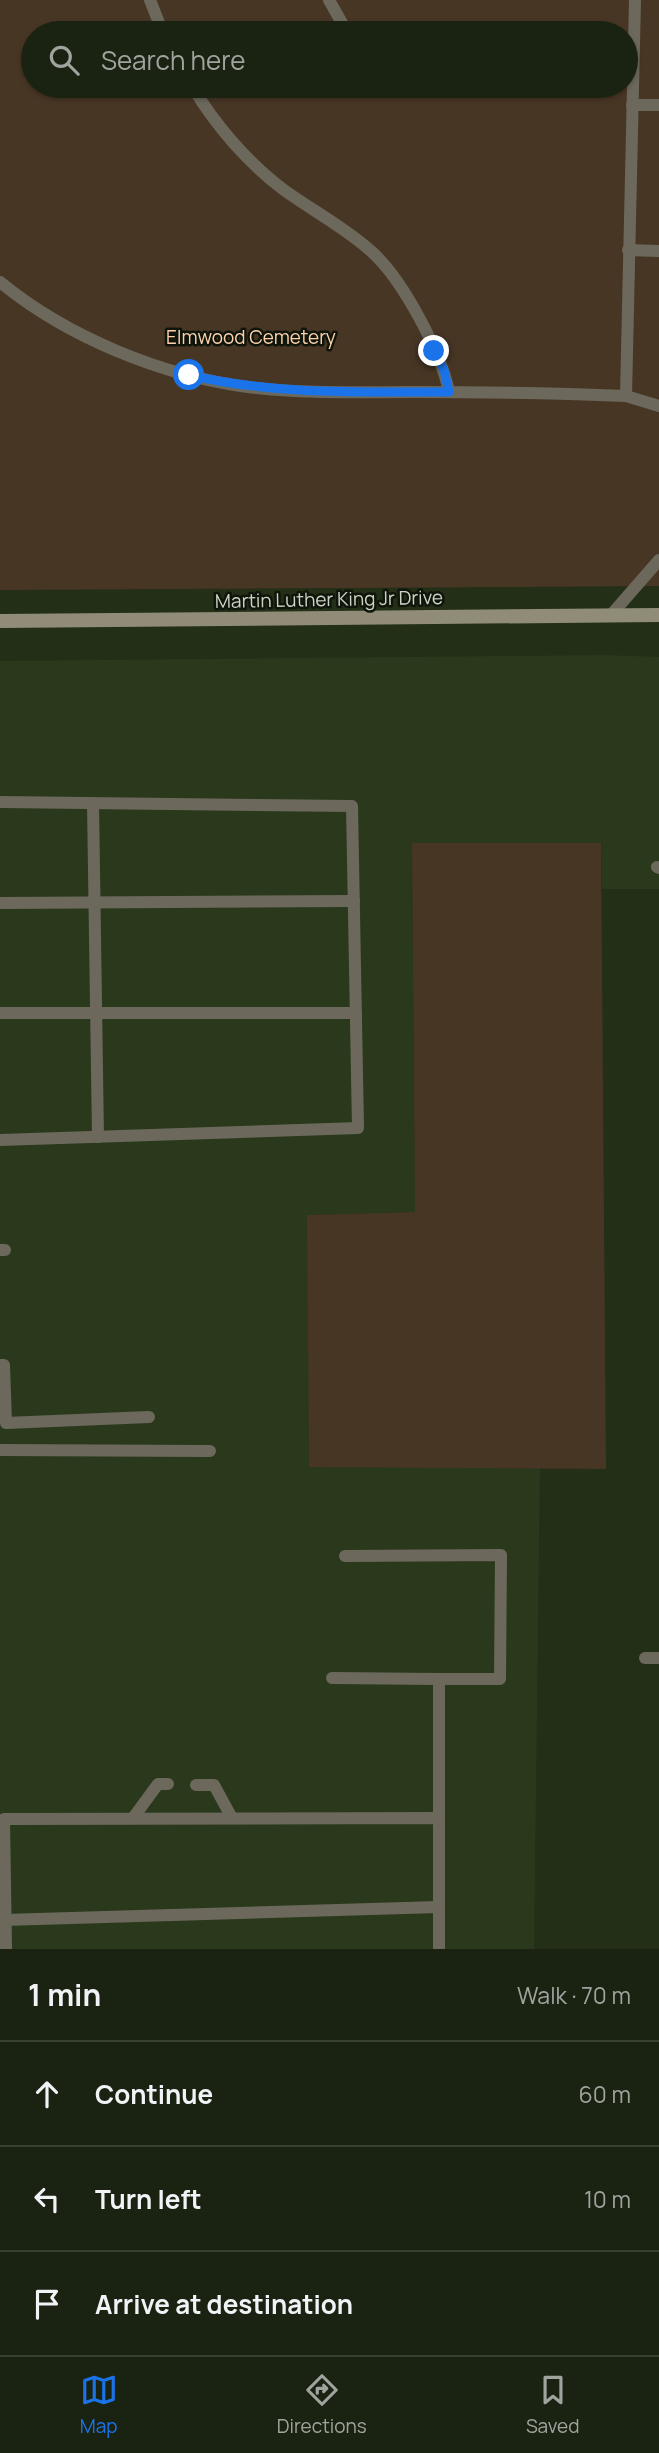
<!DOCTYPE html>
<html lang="en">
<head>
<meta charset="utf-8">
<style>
	:root { --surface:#1a2311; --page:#232b1a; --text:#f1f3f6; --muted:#9fa49f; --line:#384031; --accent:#1a73e8 }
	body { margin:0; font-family:Manrope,sans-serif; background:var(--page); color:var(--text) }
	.stop { position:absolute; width:21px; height:21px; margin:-16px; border:5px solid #1a73e8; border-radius:50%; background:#fff }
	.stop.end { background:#1a73e8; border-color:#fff; box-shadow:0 2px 7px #0008 }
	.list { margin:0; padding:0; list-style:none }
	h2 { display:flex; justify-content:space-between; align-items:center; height:91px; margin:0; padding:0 28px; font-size:30px }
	h2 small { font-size:23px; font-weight:400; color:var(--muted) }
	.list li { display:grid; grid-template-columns:46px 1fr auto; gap:21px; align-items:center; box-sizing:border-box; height:105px; padding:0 28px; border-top:2px solid var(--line) }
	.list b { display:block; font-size:26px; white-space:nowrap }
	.list em { font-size:23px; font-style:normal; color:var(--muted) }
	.icon { flex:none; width:38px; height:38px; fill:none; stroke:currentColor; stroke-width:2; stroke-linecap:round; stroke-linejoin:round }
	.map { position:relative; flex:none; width:659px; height:1949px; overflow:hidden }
	.search { position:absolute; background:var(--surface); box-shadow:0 2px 5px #0004; left:21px; right:21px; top:21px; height:77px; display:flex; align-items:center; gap:18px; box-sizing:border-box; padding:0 24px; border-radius:38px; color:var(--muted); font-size:26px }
	.sheet { height:406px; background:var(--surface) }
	nav { display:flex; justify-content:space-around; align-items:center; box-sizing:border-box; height:98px; border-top:2px solid var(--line); background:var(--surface); font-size:19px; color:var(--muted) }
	nav a { display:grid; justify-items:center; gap:4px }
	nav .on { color:var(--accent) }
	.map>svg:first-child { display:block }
</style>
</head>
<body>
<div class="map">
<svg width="659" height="1949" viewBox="0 0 659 1949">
	<rect width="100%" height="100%" fill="#232f17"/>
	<polygon fill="#2a391b" points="602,655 659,657 659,889 602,889 601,843 412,843 415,1212 308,1215 309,1466 540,1468 534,1949 0,1949 0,661"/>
	<g fill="#483625" fill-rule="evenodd">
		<path d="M 0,0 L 659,0 L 659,586 L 0,590 ZM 33,33 L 626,33 L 626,86 L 33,86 Z"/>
		<polygon points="412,843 601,843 606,1469 309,1467 307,1215 415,1212"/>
	</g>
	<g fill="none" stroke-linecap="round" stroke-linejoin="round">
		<g stroke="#6c695c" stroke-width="12">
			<polyline points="150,0 163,33"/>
			<polyline points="329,0 347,32"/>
			<polyline points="162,30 481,33"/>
			<path d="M 192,86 C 215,125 248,163 284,190 C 313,211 346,228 372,252 C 403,280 441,352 449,392"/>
			<polyline points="632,105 659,105"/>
			<polyline points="628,250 659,251"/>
			<path d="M 0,282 C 67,337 162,376 248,387 C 302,394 358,392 413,392 C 484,392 555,393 626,396 L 659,406"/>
			<polyline points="626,396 635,0"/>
			<polyline points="611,615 659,560"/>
			<polyline points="0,802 352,806 358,1128 0,1140"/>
			<polyline points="93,803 98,1137"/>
			<polyline points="657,867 659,868"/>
			<polyline points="0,903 354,901"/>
			<polyline points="0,1013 356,1013"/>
			<polyline points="0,1250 5,1250"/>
			<polyline points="0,1365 4,1365 6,1423 149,1417"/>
			<polyline points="0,1450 210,1451"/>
			<polyline points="345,1556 501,1555 500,1679 439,1679"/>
			<polyline points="645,1658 659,1658"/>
			<polyline points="332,1678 439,1679 439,1818"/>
			<polyline points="196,1785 214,1785 232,1818"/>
			<polyline points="133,1818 158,1784 168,1784"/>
			<polyline points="4,1920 438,1907"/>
			<polyline points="6,1949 4,1819 439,1818 439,1949"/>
		</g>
		<polyline stroke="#908c78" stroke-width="14" points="0,621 659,615"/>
	</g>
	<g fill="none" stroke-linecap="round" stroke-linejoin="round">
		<path stroke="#1a73e8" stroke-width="9" d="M 189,375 C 275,395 361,392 449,392 L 444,370 L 434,351"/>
	</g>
	<g text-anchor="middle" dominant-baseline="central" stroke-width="5" stroke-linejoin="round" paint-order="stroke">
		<g font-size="19" fill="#fcd1ab" stroke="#10150b">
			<text x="251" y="337">Elmwood Cemetery</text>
		</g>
		<g font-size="19" fill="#ccd4c5" stroke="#10150b">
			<text transform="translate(329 599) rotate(-1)">Martin Luther King Jr Drive</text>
		</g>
	</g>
</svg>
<div class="stop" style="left:189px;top:375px"></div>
<div class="stop end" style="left:434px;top:351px"></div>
<div class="search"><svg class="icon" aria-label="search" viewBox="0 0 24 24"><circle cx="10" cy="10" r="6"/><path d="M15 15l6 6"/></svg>Search here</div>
</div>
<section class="sheet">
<h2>1 min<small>Walk · 70 m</small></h2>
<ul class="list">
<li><svg class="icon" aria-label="ahead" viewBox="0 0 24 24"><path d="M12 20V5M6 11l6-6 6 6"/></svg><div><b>Continue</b></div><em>60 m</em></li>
<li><svg class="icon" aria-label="left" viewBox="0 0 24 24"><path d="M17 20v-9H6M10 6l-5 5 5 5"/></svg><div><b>Turn left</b></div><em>10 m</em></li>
<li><svg class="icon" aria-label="arrive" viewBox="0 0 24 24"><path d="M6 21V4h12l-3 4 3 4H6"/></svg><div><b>Arrive at destination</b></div></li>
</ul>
</section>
<nav>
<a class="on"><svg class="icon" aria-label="map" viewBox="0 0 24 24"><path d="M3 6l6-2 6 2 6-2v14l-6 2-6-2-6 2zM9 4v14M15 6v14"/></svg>Map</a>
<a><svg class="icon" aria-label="directions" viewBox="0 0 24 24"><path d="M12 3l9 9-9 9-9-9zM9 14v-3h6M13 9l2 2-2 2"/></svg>Directions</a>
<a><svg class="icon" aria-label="saved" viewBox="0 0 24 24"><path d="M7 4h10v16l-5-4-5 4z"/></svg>Saved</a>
</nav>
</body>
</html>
